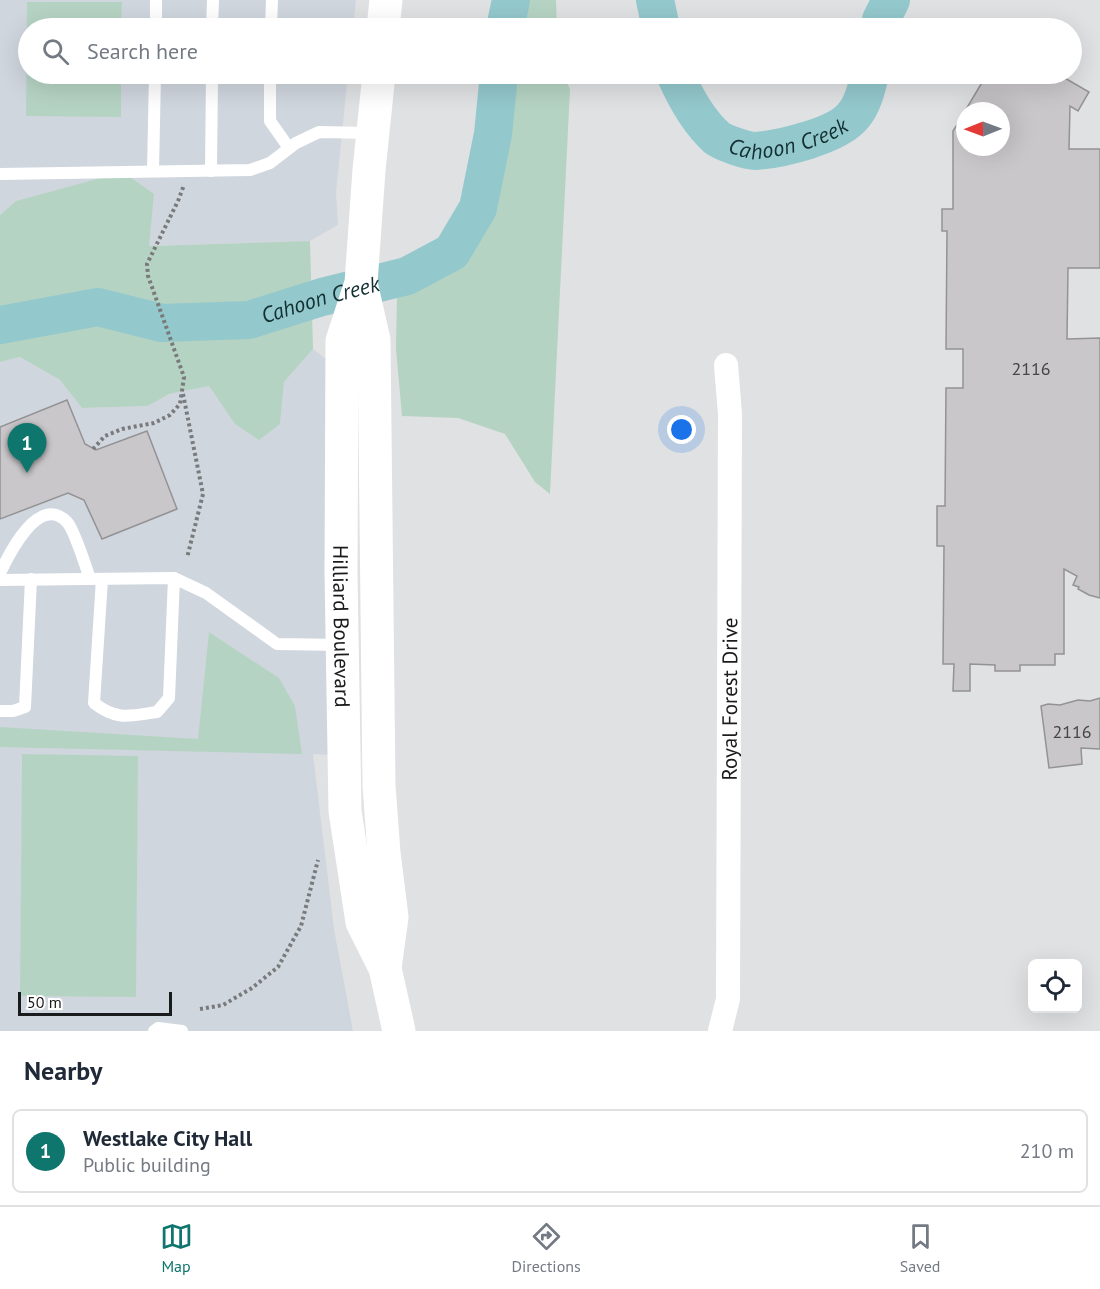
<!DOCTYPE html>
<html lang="en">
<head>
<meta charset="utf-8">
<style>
	:root { --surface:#fff; --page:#f6f6f7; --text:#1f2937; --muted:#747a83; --line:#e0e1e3; --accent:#0f766e }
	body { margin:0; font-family:"PT Sans",sans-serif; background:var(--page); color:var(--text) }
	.controls { position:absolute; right:18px; bottom:18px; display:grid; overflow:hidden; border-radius:9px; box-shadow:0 6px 24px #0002 }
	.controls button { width:54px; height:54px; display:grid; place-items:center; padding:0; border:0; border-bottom:2px solid var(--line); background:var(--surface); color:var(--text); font:30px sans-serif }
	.compass { position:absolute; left:956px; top:102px; width:54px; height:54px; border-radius:50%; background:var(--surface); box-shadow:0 6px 24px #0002; rotate:269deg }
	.scale { position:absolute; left:18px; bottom:15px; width:154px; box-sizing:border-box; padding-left:6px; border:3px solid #1a1b1c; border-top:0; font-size:16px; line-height:21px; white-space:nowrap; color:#1a1b1c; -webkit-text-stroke:4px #fff; paint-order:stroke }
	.you { position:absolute; left:682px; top:430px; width:21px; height:21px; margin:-15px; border:4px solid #fff; border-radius:50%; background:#1a73e8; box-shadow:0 0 0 9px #1a73e833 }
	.badge { display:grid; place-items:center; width:39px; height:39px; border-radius:50%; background:var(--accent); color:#fff; font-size:20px; font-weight:700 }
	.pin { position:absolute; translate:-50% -50px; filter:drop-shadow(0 2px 3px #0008) }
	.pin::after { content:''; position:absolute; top:32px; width:21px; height:18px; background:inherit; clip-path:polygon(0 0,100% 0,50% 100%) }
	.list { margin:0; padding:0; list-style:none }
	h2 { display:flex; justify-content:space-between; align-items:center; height:78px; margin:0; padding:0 24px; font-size:26px }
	h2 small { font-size:20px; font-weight:400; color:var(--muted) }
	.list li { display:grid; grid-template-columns:39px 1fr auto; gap:18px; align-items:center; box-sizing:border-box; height:84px; margin:0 12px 12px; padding:0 12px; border:2px solid var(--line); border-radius:9px }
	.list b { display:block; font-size:22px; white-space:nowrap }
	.list p { margin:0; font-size:20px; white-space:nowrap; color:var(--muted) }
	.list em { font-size:20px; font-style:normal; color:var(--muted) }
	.icon { flex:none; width:33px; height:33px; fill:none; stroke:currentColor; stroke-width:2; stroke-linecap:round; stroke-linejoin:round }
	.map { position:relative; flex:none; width:1100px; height:1031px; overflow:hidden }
	.search { position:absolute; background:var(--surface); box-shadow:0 6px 24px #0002; left:18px; right:18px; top:18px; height:66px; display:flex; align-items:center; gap:15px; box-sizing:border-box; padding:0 21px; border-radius:33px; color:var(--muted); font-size:22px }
	.sheet { height:174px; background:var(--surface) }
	nav { display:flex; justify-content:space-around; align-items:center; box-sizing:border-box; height:84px; border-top:2px solid var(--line); background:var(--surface); font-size:16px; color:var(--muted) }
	nav a { display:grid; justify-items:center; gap:3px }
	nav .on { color:var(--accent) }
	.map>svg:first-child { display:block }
</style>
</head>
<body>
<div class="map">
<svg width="1100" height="1031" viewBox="0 0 1100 1031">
	<rect width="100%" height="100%" fill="#e0e1e3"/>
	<g fill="#d0d6de">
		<polygon points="0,0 356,0 353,28 28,28 28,74 348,74 336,193 338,225 310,241 148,246 154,194 16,201 0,215"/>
		<polygon points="313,349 331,363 330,755 313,754 334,929 353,1031 0,1031 0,362 20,357 60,380 82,408 148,406 169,394 209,386 235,424 280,424 284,382"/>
	</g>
	<g fill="#b5d3c3">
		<polygon points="511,0 556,0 557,28 505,28"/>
		<polygon points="27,2 122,2 121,28 28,28 28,74 121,74 121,117 26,116"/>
		<polygon points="499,74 563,74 570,89 550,494 535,482 505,434 458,418 402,416 396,349 397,293 407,276 452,252 478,208 493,134"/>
		<polygon points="123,172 154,194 149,246 310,241 313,349 284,382 280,424 259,440 235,424 209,386 169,394 148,406 82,408 60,380 20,357 0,362 0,215 16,201"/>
		<polygon points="209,632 279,678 295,706 302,754 0,747 0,727 198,739"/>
		<polygon points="22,754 138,756 136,997 20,996"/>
	</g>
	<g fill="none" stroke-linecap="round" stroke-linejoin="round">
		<g stroke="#93c8cc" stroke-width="38">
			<polyline points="655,0 661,28"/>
			<polyline points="505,28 511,0"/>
			<polyline points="880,28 881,20 891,0"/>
			<path id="s1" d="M 675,74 C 685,97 698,121 717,138 C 722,142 749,152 756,151 C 781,149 837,136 853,116 C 863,105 867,87 870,74"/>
			<path id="s2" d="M 0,325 L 98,307 L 162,323 L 249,320 L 322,297 L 407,276 L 452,252 L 478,208 L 493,134 L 499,74"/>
		</g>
	</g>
	<g fill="#c9c7c9" stroke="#939294" stroke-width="1.5">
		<polygon points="987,74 1058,74 1089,92 1078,111 1070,106 1069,149 1100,149 1100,268 1068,268 1067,339 1100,338 1100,598 1089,595 1078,589 1079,587 1073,585 1077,576 1064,569 1064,654 1055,654 1055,665 1020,665 1020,671 995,671 995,665 970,664 970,691 953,691 954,664 943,664 944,546 937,546 937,506 945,506 946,388 963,388 963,349 946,349 947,231 942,231 942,209 953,209 953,131 965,112 965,147 1001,147 1001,111 965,111"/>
		<polygon points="67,400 85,444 96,450 147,431 177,509 102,539 84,500 68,493 0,519 0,427"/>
		<polygon points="1100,698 1100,749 1081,748 1082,764 1049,768 1041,706 1048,704 1060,705 1078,700 1090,701"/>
	</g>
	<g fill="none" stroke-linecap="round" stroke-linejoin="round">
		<g stroke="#797a7b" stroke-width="4" stroke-dasharray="3 3" stroke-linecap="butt">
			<polyline points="183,394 203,494 187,558"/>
			<polyline points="93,449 105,436 122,429 154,423 170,415 180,404 184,377 148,276 147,264 178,201 184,185"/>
			<polyline points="200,1009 223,1005 252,988 278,967 301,926 318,860"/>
		</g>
		<g stroke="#fff" stroke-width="12">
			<polyline points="156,28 156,0"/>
			<polyline points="212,28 213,0"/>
			<polyline points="271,28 272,0"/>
			<polyline points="270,74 270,121 289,148"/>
			<polyline points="153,171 155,74"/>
			<polyline points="211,171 212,74"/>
			<polyline points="0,174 250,170 270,163 296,143 319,132 372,133"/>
			<path d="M 0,573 C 9,554 39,493 67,522 C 74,529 86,567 90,579"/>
			<path d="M 102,579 L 94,703 C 117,721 130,716 157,712 L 169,698 L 174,578"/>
			<polyline points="0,580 174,578 206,593 277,644 342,645"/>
			<polyline points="0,711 13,711 25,707 31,579"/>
			<polyline points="154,1031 158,1028 182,1031"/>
		</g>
		<path stroke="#fff" stroke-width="24" id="s3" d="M 720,1031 L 728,999 L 730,414 L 726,365"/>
		<g stroke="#fff" stroke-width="33">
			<polyline points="383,28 386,0"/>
			<path id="s4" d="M 379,74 L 369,170 L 361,283 L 342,341 L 341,573 L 345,811 L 362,922 L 385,968 L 399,1031"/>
			<polyline points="361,283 374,340 379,786 384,853 392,917 385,968"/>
		</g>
	</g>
	<g text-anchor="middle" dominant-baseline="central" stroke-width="4.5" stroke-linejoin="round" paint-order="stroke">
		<g font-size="18" fill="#464647">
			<text x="1031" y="368">2116</text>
			<text x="1072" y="731">2116</text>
		</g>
		<g font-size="21" fill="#1a1b1c" stroke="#fff">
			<text stroke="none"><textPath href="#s4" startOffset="556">Hilliard Boulevard</textPath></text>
			<text stroke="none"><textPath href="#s3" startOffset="333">Royal Forest Drive</textPath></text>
		</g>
		<g font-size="22" font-style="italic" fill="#122f31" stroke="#fff">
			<text stroke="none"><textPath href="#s1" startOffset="152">Cahoon Creek</textPath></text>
			<text stroke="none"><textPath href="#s2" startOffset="327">Cahoon Creek</textPath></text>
		</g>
	</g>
</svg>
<div class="controls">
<button><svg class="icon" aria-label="locate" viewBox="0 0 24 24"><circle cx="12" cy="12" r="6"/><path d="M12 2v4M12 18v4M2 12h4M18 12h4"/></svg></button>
</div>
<svg class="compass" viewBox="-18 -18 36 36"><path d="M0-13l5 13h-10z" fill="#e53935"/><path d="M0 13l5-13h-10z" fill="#747a83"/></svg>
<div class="scale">50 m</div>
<div class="you"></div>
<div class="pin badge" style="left:27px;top:473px">1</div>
<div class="search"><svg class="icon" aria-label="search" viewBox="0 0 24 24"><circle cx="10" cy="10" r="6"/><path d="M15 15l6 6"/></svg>Search here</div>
</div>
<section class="sheet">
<h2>Nearby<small></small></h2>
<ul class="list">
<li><span class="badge">1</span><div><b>Westlake City Hall</b><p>Public building</p></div><em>210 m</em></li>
</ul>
</section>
<nav>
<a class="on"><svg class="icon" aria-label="map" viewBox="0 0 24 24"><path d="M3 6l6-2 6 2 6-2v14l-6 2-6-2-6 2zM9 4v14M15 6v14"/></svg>Map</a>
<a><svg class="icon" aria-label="directions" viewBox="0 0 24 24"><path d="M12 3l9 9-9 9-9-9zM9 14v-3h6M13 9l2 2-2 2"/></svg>Directions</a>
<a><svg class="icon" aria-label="saved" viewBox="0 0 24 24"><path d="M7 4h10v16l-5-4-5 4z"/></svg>Saved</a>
</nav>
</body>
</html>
